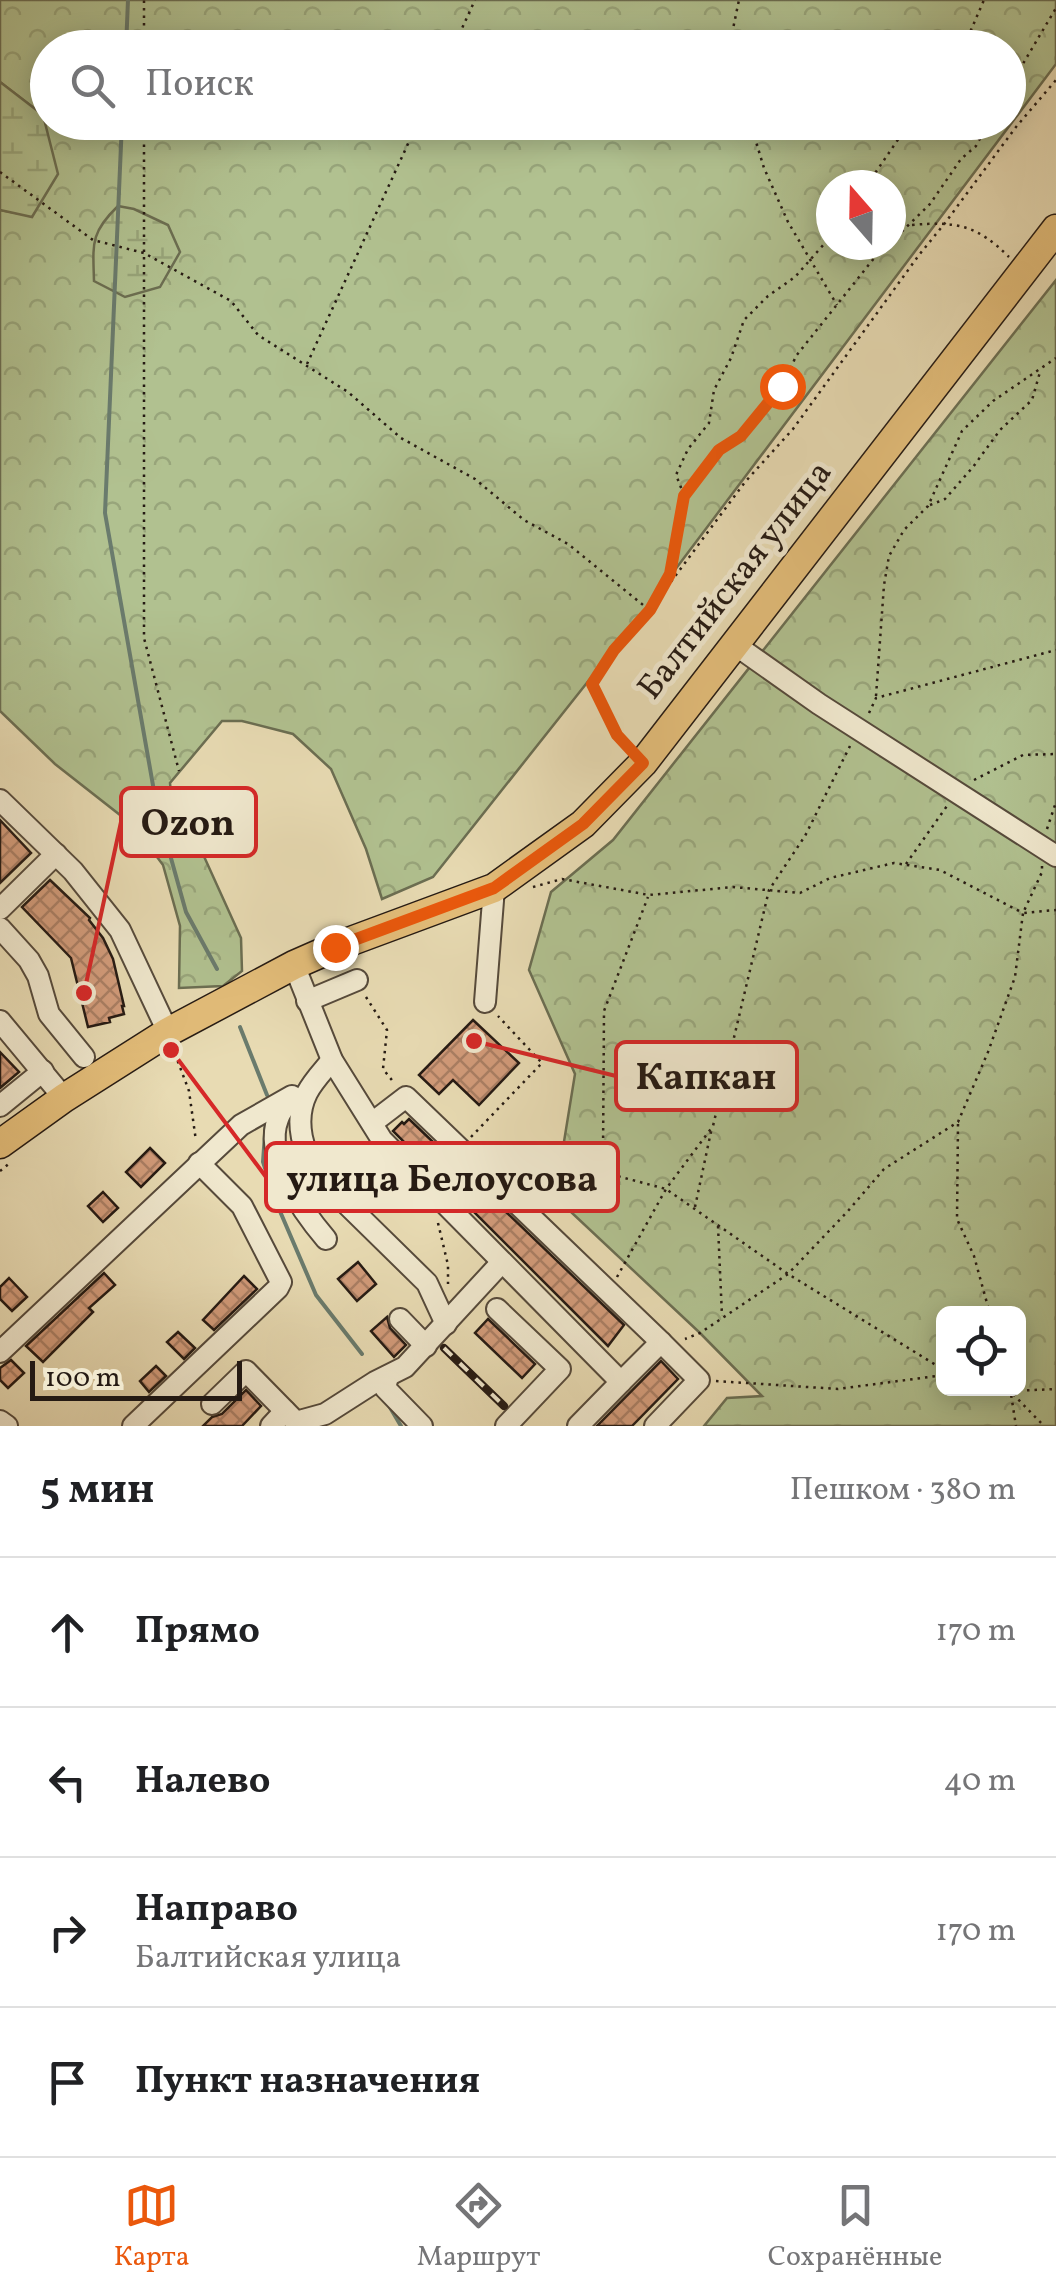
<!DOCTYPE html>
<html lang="ru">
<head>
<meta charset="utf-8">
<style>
	:root { --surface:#fff; --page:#f6f6f6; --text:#202124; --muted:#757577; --line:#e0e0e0; --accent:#ea580c }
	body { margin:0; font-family:Vollkorn,serif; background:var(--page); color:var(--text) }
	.controls { position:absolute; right:30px; bottom:30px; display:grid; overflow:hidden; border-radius:15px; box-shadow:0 5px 25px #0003 }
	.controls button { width:90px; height:90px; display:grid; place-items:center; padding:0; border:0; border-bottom:2px solid var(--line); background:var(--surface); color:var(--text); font:50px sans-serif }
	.compass { position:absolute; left:816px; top:170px; width:90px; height:90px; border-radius:50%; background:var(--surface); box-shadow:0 5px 25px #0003; rotate:340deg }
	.scale { position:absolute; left:30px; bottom:25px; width:212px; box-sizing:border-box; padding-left:10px; border:5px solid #251a13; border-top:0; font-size:28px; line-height:35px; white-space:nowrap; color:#251a13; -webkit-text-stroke:8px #f0e8ce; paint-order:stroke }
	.stop { position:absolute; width:30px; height:30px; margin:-22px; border:8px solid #ea580c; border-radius:50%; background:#fff }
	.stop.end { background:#ea580c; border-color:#fff; box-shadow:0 2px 10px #0008 }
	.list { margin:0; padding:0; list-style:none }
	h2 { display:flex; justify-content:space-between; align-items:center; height:130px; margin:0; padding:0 40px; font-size:42px }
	h2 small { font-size:32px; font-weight:400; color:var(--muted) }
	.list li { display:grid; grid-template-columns:65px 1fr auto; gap:30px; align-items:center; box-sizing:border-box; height:150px; padding:0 40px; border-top:2px solid var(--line) }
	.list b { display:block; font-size:38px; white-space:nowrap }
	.list p { margin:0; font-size:32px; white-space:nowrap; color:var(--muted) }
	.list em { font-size:32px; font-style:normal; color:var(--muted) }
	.icon { flex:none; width:55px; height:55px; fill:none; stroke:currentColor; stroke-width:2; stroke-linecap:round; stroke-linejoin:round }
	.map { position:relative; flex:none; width:1056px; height:1426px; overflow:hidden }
	.search { position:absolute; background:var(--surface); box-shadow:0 5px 25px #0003; left:30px; right:30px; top:30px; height:110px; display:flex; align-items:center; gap:25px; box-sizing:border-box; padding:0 35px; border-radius:55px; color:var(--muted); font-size:38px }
	.sheet { height:730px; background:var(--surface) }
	nav { display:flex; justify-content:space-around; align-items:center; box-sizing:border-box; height:140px; border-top:2px solid var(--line); background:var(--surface); font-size:28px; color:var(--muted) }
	nav a { display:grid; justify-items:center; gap:5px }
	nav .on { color:var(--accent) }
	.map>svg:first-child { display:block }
</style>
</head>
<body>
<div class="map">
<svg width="1056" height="1426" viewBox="0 0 1056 1426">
	<defs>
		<pattern id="forest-crowns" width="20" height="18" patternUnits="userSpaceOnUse" patternTransform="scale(2.5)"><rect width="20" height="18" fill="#b1c190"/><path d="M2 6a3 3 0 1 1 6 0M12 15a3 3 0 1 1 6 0" fill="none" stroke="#98a57b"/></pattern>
		<pattern id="wetland-marsh" width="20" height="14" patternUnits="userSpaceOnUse" patternTransform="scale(2.5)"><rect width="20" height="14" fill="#b1c190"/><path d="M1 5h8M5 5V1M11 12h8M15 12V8" fill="none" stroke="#98a57b"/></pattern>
		<pattern id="building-cross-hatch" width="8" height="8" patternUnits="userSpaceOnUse" patternTransform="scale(2.5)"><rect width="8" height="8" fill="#d29b7a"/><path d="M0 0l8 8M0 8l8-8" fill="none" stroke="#aa7e63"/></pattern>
	</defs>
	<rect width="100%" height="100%" fill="#e8dbb3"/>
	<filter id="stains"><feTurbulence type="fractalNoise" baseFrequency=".002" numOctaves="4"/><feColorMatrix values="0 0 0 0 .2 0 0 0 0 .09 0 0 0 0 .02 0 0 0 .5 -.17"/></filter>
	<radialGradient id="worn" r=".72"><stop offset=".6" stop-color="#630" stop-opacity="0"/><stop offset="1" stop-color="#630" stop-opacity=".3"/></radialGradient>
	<g fill="url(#forest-crowns)" stroke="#6b6e52" stroke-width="2.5" fill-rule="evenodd">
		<path d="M 0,0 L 1056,0 L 1056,64 L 647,607 L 433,877 L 382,899 L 366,849 L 331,769 L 293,734 L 242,721 L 222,721 L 170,783 L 173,813 L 182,837 L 202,852 L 241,938 L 242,971 L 223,986 L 179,988 L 180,926 L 163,865 L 134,826 L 55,764 L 0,711 L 0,210 L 32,216 L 43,115 L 0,82 ZM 48,48 L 1008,48 L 1008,122 L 48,122 ZM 831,185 L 891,185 L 891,245 L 831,245 Z"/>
		<path d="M 1056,280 L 1056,1426 L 704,1426 L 727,1398 L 762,1396 L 700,1333 L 555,1197 L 575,1074 L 529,970 L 551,892 L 613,840 ZM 944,1314 L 1018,1314 L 1018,1388 L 944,1388 Z"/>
	</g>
	<g fill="url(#wetland-marsh)" stroke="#6b6e52" stroke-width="2.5">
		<polygon points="0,82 43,115 58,174 32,217 0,210"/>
		<path d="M 118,206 L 134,209 L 168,225 L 180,252 L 160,287 L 125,297 L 94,281 C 93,244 90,233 118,206 Z"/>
	</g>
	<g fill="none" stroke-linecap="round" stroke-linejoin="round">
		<g stroke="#6a7b6d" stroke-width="4">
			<polyline points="126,48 128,0"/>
			<polyline points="122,122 105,513 157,808 186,912 217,969"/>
			<polyline points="240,1027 267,1095"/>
			<polyline points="266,1120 263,1162 276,1202 316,1295 362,1354"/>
			<polyline points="388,1404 401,1426"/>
		</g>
	</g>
	<g fill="url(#building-cross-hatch)" stroke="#251a13" stroke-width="2.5">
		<polygon points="0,820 31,853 0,883"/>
		<polygon points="50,880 90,918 89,920 103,938 113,959 124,1006 122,1006 124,1014 109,1018 110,1022 88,1027 71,958 22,907"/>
		<polygon points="473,1020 519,1063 479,1105 453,1080 439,1094 419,1075"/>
		<polygon points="0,1052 19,1072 0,1088"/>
		<polygon points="409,1119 624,1325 608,1346 393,1131 402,1122 404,1124"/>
		<polygon points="150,1148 165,1163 141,1187 126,1172"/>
		<polygon points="103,1192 118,1208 103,1222 88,1206"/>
		<polygon points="358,1262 376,1284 357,1301 338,1279"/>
		<polygon points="104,1273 115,1285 89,1308 93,1312 43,1362 26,1346"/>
		<polygon points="244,1276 257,1289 214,1330 203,1320"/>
		<polygon points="9,1278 27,1297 12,1311 0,1299 0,1287"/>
		<polygon points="387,1317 390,1328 406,1345 394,1357 371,1331"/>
		<polygon points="488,1319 535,1364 522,1378 475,1333"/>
		<polygon points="178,1332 195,1348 184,1359 167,1342"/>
		<polygon points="11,1360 24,1373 8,1388 0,1380 0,1368"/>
		<polygon points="661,1361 678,1379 632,1426 597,1426"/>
		<polygon points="156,1366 166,1376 149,1392 140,1381"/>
		<polygon points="246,1390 261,1406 242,1426 203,1426 212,1417 222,1414"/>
	</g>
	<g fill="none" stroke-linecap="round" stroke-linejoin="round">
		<g stroke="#564a3b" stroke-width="24">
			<g id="minor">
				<polyline points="734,644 819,704 1056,856"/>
				<polyline points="0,800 73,871 120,930 168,1032"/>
				<polyline points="0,909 56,854"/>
				<polyline points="0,928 29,960 38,976 49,1014 84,1057"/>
				<polyline points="294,965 332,1060 382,1140 621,1382 578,1426"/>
				<polyline points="307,1001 357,980"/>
				<polyline points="485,1002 494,888"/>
				<polyline points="0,1021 64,1098"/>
				<path d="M 332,1060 C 324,1070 313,1081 307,1093 C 293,1121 303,1154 320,1178 L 427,1283 L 446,1324"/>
				<path d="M 290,1099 C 286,1105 280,1112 278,1119 C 263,1156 303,1212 326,1239"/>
				<polyline points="0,1106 43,1071"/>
				<polyline points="372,1123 406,1097 661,1342"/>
				<polyline points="497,1309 560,1369 506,1426"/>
				<polyline points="400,1319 426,1346"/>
				<polyline points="0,1352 241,1125 292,1096"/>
				<polyline points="388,1376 385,1388 422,1426"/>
				<polyline points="621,1382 661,1342 699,1380 655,1426"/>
				<polyline points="212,1404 246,1371 296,1422 325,1414 375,1382 405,1367 502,1262"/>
				<polyline points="0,1421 7,1426"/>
				<polyline points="133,1426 278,1288 281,1282 242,1206 199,1163"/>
				<polyline points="271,1426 285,1411"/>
			</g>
		</g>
		<g stroke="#251a13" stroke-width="31">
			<polyline id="major" points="0,1144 64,1098 168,1032 294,965 335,947 494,888 583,824 643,763 1056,229"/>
		</g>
		<g stroke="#251a13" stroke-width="2.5" stroke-dasharray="2.5 5" stroke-linecap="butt">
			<polyline points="144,48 144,0"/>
			<polyline points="453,48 475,0"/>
			<polyline points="729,48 739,0"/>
			<polyline points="956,48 971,30 984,0"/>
			<polyline points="1008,89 1056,8"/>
			<polyline points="144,122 144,638 179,771"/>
			<polyline points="750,122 764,168 788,222 837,305"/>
			<polyline points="0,172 93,240 144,253 231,301 258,335 348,392 401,438 475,479 524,520 568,544 648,609"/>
			<polyline points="867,185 910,122"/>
			<path d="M 912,225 C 956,221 977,225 1009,257"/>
			<polyline points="891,242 930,204 961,159 976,146 989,122"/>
			<polyline points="307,364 418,122"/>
			<polyline points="684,495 676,475 688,449 709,423 714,390 731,358 744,320 768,296 795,277 825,243 831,232"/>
			<polyline points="930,505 945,499 973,467 1000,430 1032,400 1040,372"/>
			<polyline points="655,600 669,574 684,496 719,450 741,436 761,414 783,386 796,356 875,257 888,245"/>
			<polyline points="876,696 884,585 889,556 904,530 928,506 962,431 993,401 1056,358"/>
			<polyline points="869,713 876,698 1056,650"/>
			<polyline points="628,747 617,735 592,685 614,650 650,610 745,482 793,429 919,255 945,223 1016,127 1056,80"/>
			<polyline points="974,780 1023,755 1056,754"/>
			<polyline points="1047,829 1056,802"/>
			<polyline points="906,864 947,806"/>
			<polyline points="1042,866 1042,872 1023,913 1056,910"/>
			<polyline points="533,887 562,879 649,895 733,887 800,893 830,878 894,863 940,870 1023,913 1015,977 988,1052 958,1122 884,1169 848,1211 788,1274 700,1333 685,1339"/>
			<polyline points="366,997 387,1030 383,1069 395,1084"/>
			<polyline points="175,1054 189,1091 196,1141"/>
			<polyline points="958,1124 957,1219 974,1256 990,1314"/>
			<polyline points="471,1137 542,1063 498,1016"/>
			<polyline points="493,1155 561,1161 666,1189 788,1274 944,1370"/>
			<polyline points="0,1171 11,1162"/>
			<polyline points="613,1173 603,1155 604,1011 648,897"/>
			<polyline points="695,1207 712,1127"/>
			<polyline points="438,1223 448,1265 448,1284"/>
			<polyline points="718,1226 722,1316"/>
			<polyline points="617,1277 666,1189 713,1126 769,890 805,836 850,746"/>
			<polyline points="716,1381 838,1389 944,1375"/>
			<polyline points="1000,1388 1010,1391 1044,1426"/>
			<polyline points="1010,1388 1016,1426"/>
			<polyline points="1012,1391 1056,1389"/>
		</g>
		<use href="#minor" stroke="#f0e8ce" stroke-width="20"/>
		<use href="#major" stroke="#e4be7a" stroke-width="28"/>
		<g stroke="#251a13" stroke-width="8">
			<polyline id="rail" points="444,1348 504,1406"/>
		</g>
		<use href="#rail" stroke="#f0e8ce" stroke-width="4" stroke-dasharray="11" stroke-linecap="butt"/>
	</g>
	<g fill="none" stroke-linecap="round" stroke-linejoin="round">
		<polyline stroke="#ea580c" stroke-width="12" points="335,947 494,888 583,824 643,763 617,735 592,684 614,650 650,610 670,574 684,496 719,450 741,436 782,386"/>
	</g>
	<g text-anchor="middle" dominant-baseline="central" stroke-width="10" stroke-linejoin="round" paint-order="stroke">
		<g font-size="35" fill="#251a13" stroke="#f0e8ce">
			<text transform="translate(736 581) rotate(-52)">Балтийская улица</text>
		</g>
	</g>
	<path fill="none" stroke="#d62828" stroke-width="4" d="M84 993L121 822M474 1041L616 1076M171 1050L266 1177"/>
	<g fill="#d62828" stroke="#f0e8ce" stroke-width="4">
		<circle cx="84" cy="993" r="10"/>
		<circle cx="474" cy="1041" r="10"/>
		<circle cx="171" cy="1050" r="10"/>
	</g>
	<g fill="#f0e8ce" stroke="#d62828" stroke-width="4">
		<rect x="121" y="788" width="135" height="68" rx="10"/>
		<rect x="616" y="1042" width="181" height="68" rx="10"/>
		<rect x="266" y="1143" width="352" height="68" rx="10"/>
	</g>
	<g font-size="38" text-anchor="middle" font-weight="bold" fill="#251a13">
		<text x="188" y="835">Ozon</text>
		<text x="706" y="1089">Капкан</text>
		<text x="442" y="1191">улица Белоусова</text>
	</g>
	<rect width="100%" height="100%" filter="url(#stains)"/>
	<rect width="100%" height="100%" fill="url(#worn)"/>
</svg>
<div class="controls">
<button><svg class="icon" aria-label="locate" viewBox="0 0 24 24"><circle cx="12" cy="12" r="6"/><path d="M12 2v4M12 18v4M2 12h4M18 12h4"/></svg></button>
</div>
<svg class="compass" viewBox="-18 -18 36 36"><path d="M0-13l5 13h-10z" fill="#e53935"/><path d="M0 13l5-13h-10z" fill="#757577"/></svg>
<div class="scale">100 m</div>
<div class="stop" style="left:782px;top:386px"></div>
<div class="stop end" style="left:335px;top:947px"></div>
<div class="search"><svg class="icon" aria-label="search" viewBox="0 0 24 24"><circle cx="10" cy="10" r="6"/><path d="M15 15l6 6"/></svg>Поиск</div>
</div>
<section class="sheet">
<h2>5 мин<small>Пешком · 380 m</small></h2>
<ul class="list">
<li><svg class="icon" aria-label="ahead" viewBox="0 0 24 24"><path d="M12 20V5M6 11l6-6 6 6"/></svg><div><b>Прямо</b></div><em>170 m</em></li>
<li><svg class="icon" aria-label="left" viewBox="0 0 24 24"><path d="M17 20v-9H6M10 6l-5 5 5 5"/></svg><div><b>Налево</b></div><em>40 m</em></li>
<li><svg class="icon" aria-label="right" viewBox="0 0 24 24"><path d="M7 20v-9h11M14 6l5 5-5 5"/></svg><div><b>Направо</b><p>Балтийская улица</p></div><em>170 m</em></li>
<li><svg class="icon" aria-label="arrive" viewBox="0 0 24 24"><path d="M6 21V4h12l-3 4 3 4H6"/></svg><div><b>Пункт назначения</b></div></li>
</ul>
</section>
<nav>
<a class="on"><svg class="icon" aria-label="map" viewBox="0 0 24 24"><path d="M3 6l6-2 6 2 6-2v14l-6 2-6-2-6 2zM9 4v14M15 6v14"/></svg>Карта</a>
<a><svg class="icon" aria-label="directions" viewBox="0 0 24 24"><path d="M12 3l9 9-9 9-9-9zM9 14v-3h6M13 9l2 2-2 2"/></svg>Маршрут</a>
<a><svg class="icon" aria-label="saved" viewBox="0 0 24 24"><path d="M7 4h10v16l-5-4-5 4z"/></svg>Сохранённые</a>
</nav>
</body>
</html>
